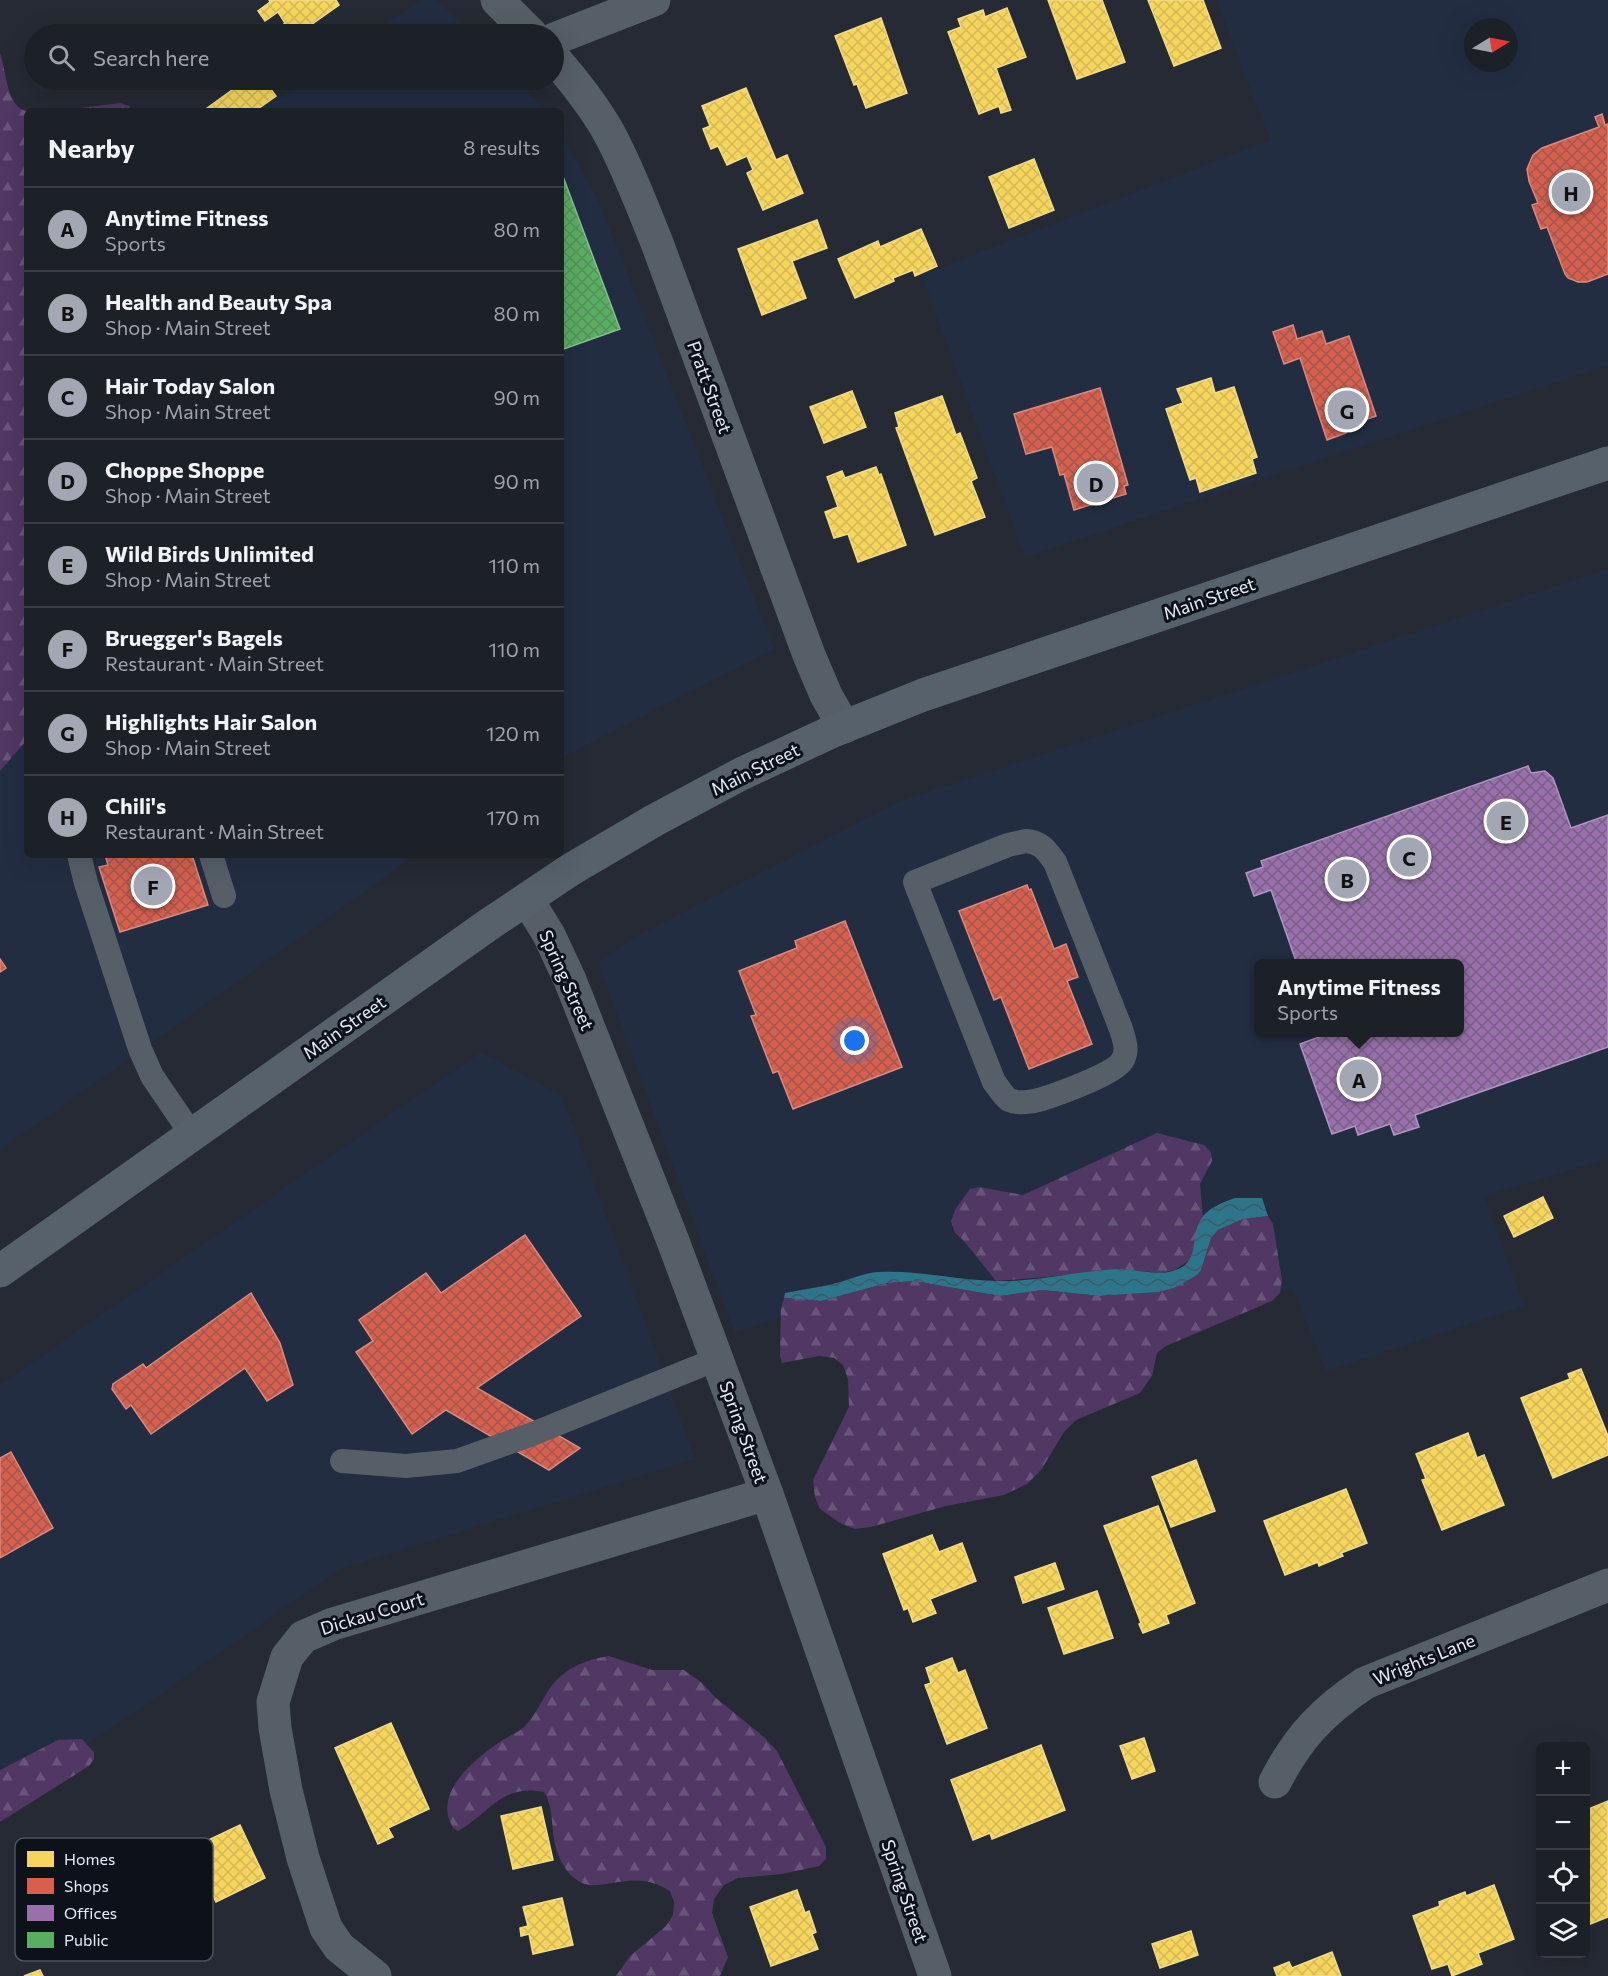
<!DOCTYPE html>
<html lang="en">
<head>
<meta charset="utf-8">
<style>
	:root { --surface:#1c2027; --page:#25282f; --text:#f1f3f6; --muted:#a0a3a7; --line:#3a3e44; --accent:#a2a7b3 }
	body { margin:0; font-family:Commissioner,sans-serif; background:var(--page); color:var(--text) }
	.controls { position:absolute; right:18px; bottom:18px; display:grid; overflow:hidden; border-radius:9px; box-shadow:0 6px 24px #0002 }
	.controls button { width:54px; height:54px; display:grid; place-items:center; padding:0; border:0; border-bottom:2px solid var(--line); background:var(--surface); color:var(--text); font:30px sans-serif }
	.compass { position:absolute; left:1464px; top:18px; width:54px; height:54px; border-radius:50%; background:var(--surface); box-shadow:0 6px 24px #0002; rotate:80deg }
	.you { position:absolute; left:855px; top:1041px; width:21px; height:21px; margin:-15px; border:4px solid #fff; border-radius:50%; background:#1a73e8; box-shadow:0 0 0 9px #1a73e833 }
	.badge { display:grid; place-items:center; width:39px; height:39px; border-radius:50%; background:var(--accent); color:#111; font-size:20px; font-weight:700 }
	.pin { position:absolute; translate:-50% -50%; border:3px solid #fff; box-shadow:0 2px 6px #0006 }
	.popup { position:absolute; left:1254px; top:959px; width:210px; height:78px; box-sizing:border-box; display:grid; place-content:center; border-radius:9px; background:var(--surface); filter:drop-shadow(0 2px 4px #0005); font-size:20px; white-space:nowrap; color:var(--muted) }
	.popup b { font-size:22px; color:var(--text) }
	.popup::after { content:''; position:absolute; left:50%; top:100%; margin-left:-12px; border:12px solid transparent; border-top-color:var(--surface) }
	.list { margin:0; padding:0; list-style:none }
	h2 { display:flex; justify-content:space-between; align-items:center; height:78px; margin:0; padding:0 24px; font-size:26px }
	h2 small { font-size:20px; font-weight:400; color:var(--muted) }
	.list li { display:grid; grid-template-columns:39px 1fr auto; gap:18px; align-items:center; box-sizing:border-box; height:84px; padding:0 24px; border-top:2px solid var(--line) }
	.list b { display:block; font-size:22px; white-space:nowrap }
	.list p { margin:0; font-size:20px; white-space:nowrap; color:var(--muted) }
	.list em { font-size:20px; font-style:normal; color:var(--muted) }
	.icon { flex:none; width:33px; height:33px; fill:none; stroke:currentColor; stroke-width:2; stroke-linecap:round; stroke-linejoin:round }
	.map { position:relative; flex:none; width:1608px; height:1976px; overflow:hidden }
	.search { position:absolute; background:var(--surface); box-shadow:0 6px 24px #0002; left:24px; top:24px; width:540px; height:66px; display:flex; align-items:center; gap:15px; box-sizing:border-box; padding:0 21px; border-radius:33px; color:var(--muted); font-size:22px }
	.panel { position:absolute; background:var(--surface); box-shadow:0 6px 24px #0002; left:24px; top:108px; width:540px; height:750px; border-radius:9px }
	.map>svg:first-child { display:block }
</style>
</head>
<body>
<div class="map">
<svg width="1608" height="1976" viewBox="0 0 1608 1976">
	<defs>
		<pattern id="forest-firs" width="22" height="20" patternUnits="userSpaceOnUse" patternTransform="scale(1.5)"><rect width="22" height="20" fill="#503764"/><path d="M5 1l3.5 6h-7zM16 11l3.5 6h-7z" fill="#69547b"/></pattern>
		<pattern id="water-waves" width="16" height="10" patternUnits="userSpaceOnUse" patternTransform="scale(1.5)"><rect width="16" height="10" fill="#2e758b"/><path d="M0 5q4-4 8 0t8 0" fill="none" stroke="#3b5b67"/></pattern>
		<pattern id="homes-cross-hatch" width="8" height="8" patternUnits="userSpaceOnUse" patternTransform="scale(1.5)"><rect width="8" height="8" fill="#f6d55c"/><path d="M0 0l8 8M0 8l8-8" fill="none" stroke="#d3b858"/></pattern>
		<pattern id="shops-cross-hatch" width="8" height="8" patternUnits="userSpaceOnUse" patternTransform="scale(1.5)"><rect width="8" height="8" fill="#d6604d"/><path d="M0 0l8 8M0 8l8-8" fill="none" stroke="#a3574c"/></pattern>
		<pattern id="offices-cross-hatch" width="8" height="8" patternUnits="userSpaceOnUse" patternTransform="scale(1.5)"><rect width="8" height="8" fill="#9970ab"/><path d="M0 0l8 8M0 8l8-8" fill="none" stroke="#775f84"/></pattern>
		<pattern id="public-cross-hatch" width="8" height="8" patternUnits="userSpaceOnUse" patternTransform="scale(1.5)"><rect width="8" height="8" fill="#5aae61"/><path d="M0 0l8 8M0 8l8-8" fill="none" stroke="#548f5a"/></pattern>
	</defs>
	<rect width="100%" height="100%" fill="#262a34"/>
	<g fill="#232d42" fill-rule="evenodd">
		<polygon points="422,0 436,0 472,34 372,34"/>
		<path d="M 1217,0 L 1608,0 L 1608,365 L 1025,557 L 922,275 L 1270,140 ZM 1473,27 L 1509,27 L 1509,63 L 1473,63 Z"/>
		<polygon points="306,80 518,80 544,111 260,111"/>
		<polygon points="561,133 600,204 774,649 561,758"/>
		<path d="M 1608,569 L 1608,1159 L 1484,1196 L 1524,1306 L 1326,1371 L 1293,1288 L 1280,1293 L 1282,1280 L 1273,1224 L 1262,1198 L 1235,1198 L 1222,1202 L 1203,1216 L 1200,1184 L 1212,1161 L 1157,1133 L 1023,1195 L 979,1187 L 956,1208 L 951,1221 L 955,1233 L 963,1240 L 996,1281 L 909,1272 L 785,1293 L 781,1308 L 781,1317 L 735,1333 L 598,962 L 631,939 L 901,801 ZM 1258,964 L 1460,964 L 1460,1032 L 1258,1032 Z"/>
		<polygon points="27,740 27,855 416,855 0,1150 0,771"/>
		<polygon points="481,1052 562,1096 695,1459 340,1569 87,1745 58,1740 0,1770 0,1385"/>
	</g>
	<g fill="url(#forest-firs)">
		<path d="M 0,53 C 6,69 6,102 23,110 C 27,112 33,111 37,111 L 27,111 L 27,740 L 0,771 Z"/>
		<polygon points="120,103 129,106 133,111 57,111"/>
		<polygon points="1157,1133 1204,1145 1211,1152 1212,1161 1200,1184 1203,1216 1199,1222 1194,1249 1191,1259 1175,1270 1161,1273 1119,1269 1070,1275 996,1281 963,1240 955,1233 951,1221 956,1208 970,1189 979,1187 1023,1195"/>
		<polygon points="1268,1216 1273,1224 1282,1280 1280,1293 1272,1301 1166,1346 1157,1353 1152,1376 1140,1393 1076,1420 1064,1432 1041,1470 1027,1484 1004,1495 946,1506 871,1527 855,1529 840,1523 820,1509 815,1497 813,1480 849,1407 848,1379 843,1365 834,1358 819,1356 782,1363 780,1356 781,1308 784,1298 821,1301 887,1283 914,1281 1000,1296 1043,1290 1099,1296 1159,1292 1174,1288 1201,1270 1211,1238 1218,1230 1243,1219"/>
		<path d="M 609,1656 L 652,1670 L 684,1670 L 702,1683 L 716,1698 L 764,1737 L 777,1751 L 826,1847 L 826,1859 L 819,1866 L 782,1874 L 738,1878 L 724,1885 L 714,1899 L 712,1913 L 728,1957 L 720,1976 L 616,1976 L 630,1956 L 666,1926 L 673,1915 L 674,1902 L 670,1891 C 644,1875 628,1881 599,1885 C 577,1888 563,1870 557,1851 C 550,1832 555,1809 544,1792 C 502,1783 489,1814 458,1831 L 453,1828 C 452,1825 449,1820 448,1816 C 442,1785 476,1759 498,1743 C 506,1737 517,1734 525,1726 C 536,1715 541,1701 550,1688 C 563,1669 587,1659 609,1656 Z"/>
		<polygon points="82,1739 94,1752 94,1759 89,1766 0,1822 0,1770 58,1740"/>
	</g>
	<path fill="url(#water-waves)" d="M 1235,1198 L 1262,1198 L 1268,1216 L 1243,1219 L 1218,1230 L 1211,1238 L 1201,1270 L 1197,1275 L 1174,1288 L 1159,1292 L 1099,1296 L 1043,1290 L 1000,1296 L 914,1281 L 887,1283 L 821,1301 L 784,1298 L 785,1293 C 799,1290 815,1288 829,1285 C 845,1282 862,1273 878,1272 C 918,1270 956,1280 996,1281 C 1037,1282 1078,1271 1118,1269 C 1136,1269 1155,1276 1173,1271 C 1202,1263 1189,1237 1201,1219 C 1208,1208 1223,1202 1235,1198 Z"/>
	<g fill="url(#homes-cross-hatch)" stroke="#f1dc8a" stroke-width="1.5">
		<polygon points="269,0 336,0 339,5 298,34 272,34 285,23 278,12 265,21 258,11 270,2"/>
		<polygon points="1048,0 1102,0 1125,62 1077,79"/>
		<polygon points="1148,0 1203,0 1221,48 1174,66"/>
		<polygon points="1007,8 1026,57 996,68 1011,110 1001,113 999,106 979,114 948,32 961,27 958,19 983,10 985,17"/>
		<polygon points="881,18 907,93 866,108 857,84 854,85 835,36"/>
		<polygon points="246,80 264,80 276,96 255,111 203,111"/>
		<polygon points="746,88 776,160 787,155 803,193 763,210 747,173 753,170 747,156 727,165 718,146 711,149 703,129 710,126 702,106"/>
		<polygon points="1034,159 1054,210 1009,228 989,177"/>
		<polygon points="817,220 827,248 792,261 806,298 762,315 738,249"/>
		<polygon points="921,229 937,266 915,276 913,270 893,278 894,281 855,298 838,259 878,241 880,247"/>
		<polygon points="1211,378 1215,393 1234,387 1257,457 1252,459 1256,473 1200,492 1196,478 1190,480 1166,409 1183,403 1177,389"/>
		<polygon points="852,391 866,427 824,443 810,407"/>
		<polygon points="942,396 956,435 960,433 977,478 971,481 985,517 935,535 896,428 899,427 895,413"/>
		<polygon points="876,467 879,475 881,474 906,545 858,562 848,534 834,538 825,512 838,507 827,477 842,471 845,478"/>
		<polygon points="1543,1197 1553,1218 1514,1237 1504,1216"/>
		<polygon points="1581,1369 1608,1436 1608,1455 1553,1478 1521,1398 1570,1379 1568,1374"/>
		<polygon points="1468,1433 1477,1458 1484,1455 1504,1505 1442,1530 1422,1480 1426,1479 1416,1454"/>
		<polygon points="1196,1460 1215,1511 1171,1527 1152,1477"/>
		<polygon points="1346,1489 1367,1543 1341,1553 1343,1556 1319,1566 1318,1562 1285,1575 1264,1521"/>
		<polygon points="1158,1506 1195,1603 1166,1615 1169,1623 1143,1633 1139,1624 1141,1623 1104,1526"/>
		<polygon points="932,1535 939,1552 962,1543 976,1581 930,1599 936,1613 913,1622 908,1608 904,1610 883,1554"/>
		<polygon points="1055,1563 1064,1589 1023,1603 1015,1577"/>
		<polygon points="1097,1591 1113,1638 1064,1654 1048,1608"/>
		<polygon points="952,1658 958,1673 965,1670 987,1728 947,1744 925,1685 931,1683 926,1668"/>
		<polygon points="391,1723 429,1809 388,1828 393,1837 378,1844 335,1748"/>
		<polygon points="1144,1738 1155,1771 1132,1779 1120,1746"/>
		<polygon points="1041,1745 1065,1810 992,1839 990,1833 973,1840 951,1780"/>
		<polygon points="1608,1801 1608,1917 1588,1925 1586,1918 1586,1810"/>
		<polygon points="541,1807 553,1860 513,1869 501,1816"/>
		<polygon points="240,1825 265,1878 216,1902 198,1864 211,1858 204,1842"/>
		<polygon points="1494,1885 1514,1939 1478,1953 1482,1964 1452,1976 1448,1964 1432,1969 1413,1916 1440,1906 1439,1902 1465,1892 1466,1896"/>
		<polygon points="797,1890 805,1913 809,1911 816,1932 812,1934 818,1949 771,1966 750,1907"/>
		<polygon points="562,1898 573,1945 533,1954 529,1934 521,1936 520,1928 528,1926 523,1907"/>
		<polygon points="1191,1931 1198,1955 1160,1968 1152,1944"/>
		<polygon points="1332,1952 1341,1976 1277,1976 1274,1968 1289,1962 1292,1968"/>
		<polygon points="40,1970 43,1976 24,1976"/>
	</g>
	<g fill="url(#shops-cross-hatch)" stroke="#da8a80" stroke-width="1.5">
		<polygon points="1602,114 1605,125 1608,124 1608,274 1587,282 1578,282 1568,278 1565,274 1547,227 1541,229 1532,205 1538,203 1529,181 1527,169 1533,155 1542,148 1599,127 1595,117"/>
		<polygon points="1293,325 1297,339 1322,331 1326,344 1349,336 1376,416 1344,427 1346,433 1327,440 1300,358 1284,364 1273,332"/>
		<polygon points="1100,388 1128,485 1124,486 1126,494 1074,510 1064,474 1060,475 1052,447 1026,454 1014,414"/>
		<polygon points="105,855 192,855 208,905 120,932 99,867 108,865"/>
		<polygon points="1027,885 1029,890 1031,889 1054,949 1066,944 1078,977 1067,981 1092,1044 1029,1069 1001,997 994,1000 959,911"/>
		<polygon points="845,921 902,1067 793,1109 778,1071 773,1073 751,1016 756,1015 739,971 797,948 795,941"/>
		<polygon points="0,959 6,968 0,972"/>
		<polygon points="525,1235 581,1316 477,1388 580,1448 549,1470 446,1410 412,1434 356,1352 373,1341 359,1320 426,1273 441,1293"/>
		<polygon points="251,1293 280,1343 293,1385 267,1401 245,1368 151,1434 131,1405 126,1409 112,1389 113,1384 143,1364 146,1368"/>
		<polygon points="11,1452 53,1528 0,1558 0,1458"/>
	</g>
	<polygon fill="url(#offices-cross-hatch)" stroke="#b095c2" stroke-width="1.5" points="1528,766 1531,773 1545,771 1553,778 1571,828 1608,815 1608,1047 1415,1115 1419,1127 1394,1135 1390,1124 1358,1135 1355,1126 1332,1134 1300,1044 1322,1036 1321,1032 1460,1032 1460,964 1297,964 1271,890 1254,896 1246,873 1263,867 1261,861"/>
	<polygon fill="url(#public-cross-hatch)" stroke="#84c08e" stroke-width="1.5" points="561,171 620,329 561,350"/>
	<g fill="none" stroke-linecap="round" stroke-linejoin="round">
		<g stroke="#565e67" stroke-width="24">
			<path d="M 1026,841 C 1041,842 1046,850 1055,862 L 1121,1029 C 1124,1039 1129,1051 1122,1061 C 1114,1074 1058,1094 1042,1099 C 1033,1102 1018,1104 1009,1100 C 1003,1096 999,1088 994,1082 L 915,882 L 1008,845 Z"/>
			<polyline points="79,855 86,883 140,1049 152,1076 192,1135"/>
			<polyline points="211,855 224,896"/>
			<polyline points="342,1461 406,1466 457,1461 530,1435 717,1359"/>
		</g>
		<g stroke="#565e67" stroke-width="33">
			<polyline points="497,0 531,34"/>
			<polyline points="554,39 654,0"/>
			<path d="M 554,58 C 574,81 594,106 609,133 C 628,168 642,206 657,243 L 809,655 L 826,695 L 844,727"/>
			<polyline points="527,899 549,935 570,980 673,1241 767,1494 935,1976"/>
			<path d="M 1275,1782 C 1298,1737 1323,1711 1365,1683 L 1608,1585"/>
			<polyline points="375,1976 339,1947 326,1928 303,1858 286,1790 275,1728 273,1702 287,1657 303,1637 333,1624 767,1494"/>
		</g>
		<polyline stroke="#57616b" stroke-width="33" points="0,1271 488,925 570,870 655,820 741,774 831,732 923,695 1608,463"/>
	</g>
	<g text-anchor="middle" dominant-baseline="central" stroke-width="6" stroke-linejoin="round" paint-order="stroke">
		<g font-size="18" fill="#e5ebf7" stroke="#0d1119">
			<text transform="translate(710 387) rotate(70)">Pratt Street</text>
			<text transform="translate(1209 598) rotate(-19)">Main Street</text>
			<text transform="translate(755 769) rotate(-26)">Main Street</text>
			<text transform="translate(567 980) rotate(66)">Spring Street</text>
			<text transform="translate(344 1027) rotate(-35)">Main Street</text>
			<text transform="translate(744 1432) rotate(70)">Spring Street</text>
			<text transform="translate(372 1613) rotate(-17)">Dickau Court</text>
			<text transform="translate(1424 1659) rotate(-22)">Wrights Lane</text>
			<text transform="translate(905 1891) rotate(71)">Spring Street</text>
		</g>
	</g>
	<rect x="15" y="1838" width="198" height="123" rx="9" fill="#0d1119" stroke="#4e525c" stroke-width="1.5"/>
	<rect x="27" y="1851" width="27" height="16" fill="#f6d55c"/>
	<rect x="27" y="1878" width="27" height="16" fill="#d6604d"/>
	<rect x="27" y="1905" width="27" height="16" fill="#9970ab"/>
	<rect x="27" y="1932" width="27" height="16" fill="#5aae61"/>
	<g font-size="16" fill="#e5ebf7">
		<text x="64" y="1865">Homes</text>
		<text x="64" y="1892">Shops</text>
		<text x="64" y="1919">Offices</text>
		<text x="64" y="1946">Public</text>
	</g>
</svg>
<div class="controls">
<button>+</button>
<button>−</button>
<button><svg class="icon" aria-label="locate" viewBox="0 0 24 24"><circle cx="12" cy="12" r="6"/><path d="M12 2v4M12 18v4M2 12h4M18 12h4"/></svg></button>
<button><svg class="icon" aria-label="layers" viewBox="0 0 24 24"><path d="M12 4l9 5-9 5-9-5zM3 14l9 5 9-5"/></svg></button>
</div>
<svg class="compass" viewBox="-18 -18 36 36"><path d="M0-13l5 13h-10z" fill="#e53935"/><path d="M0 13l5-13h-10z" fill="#a0a3a7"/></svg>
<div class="you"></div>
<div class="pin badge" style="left:1359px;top:1079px">A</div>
<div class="popup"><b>Anytime Fitness</b>Sports</div>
<div class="pin badge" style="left:1347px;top:879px">B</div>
<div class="pin badge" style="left:1409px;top:857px">C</div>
<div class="pin badge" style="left:1096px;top:483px">D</div>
<div class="pin badge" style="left:1506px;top:821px">E</div>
<div class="pin badge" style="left:153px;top:886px">F</div>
<div class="pin badge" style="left:1347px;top:410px">G</div>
<div class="pin badge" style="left:1571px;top:192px">H</div>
<div class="search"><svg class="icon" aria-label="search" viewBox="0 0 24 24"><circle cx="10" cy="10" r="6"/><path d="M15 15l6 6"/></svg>Search here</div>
<section class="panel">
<h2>Nearby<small>8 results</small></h2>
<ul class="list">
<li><span class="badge">A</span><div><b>Anytime Fitness</b><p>Sports</p></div><em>80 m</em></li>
<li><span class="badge">B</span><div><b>Health and Beauty Spa</b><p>Shop · Main Street</p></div><em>80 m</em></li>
<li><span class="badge">C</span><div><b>Hair Today Salon</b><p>Shop · Main Street</p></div><em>90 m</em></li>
<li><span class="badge">D</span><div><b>Choppe Shoppe</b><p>Shop · Main Street</p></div><em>90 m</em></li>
<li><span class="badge">E</span><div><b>Wild Birds Unlimited</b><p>Shop · Main Street</p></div><em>110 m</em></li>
<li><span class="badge">F</span><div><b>Bruegger's Bagels</b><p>Restaurant · Main Street</p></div><em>110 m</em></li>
<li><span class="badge">G</span><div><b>Highlights Hair Salon</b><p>Shop · Main Street</p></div><em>120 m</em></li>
<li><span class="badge">H</span><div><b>Chili's</b><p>Restaurant · Main Street</p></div><em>170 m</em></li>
</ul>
</section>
</div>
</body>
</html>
